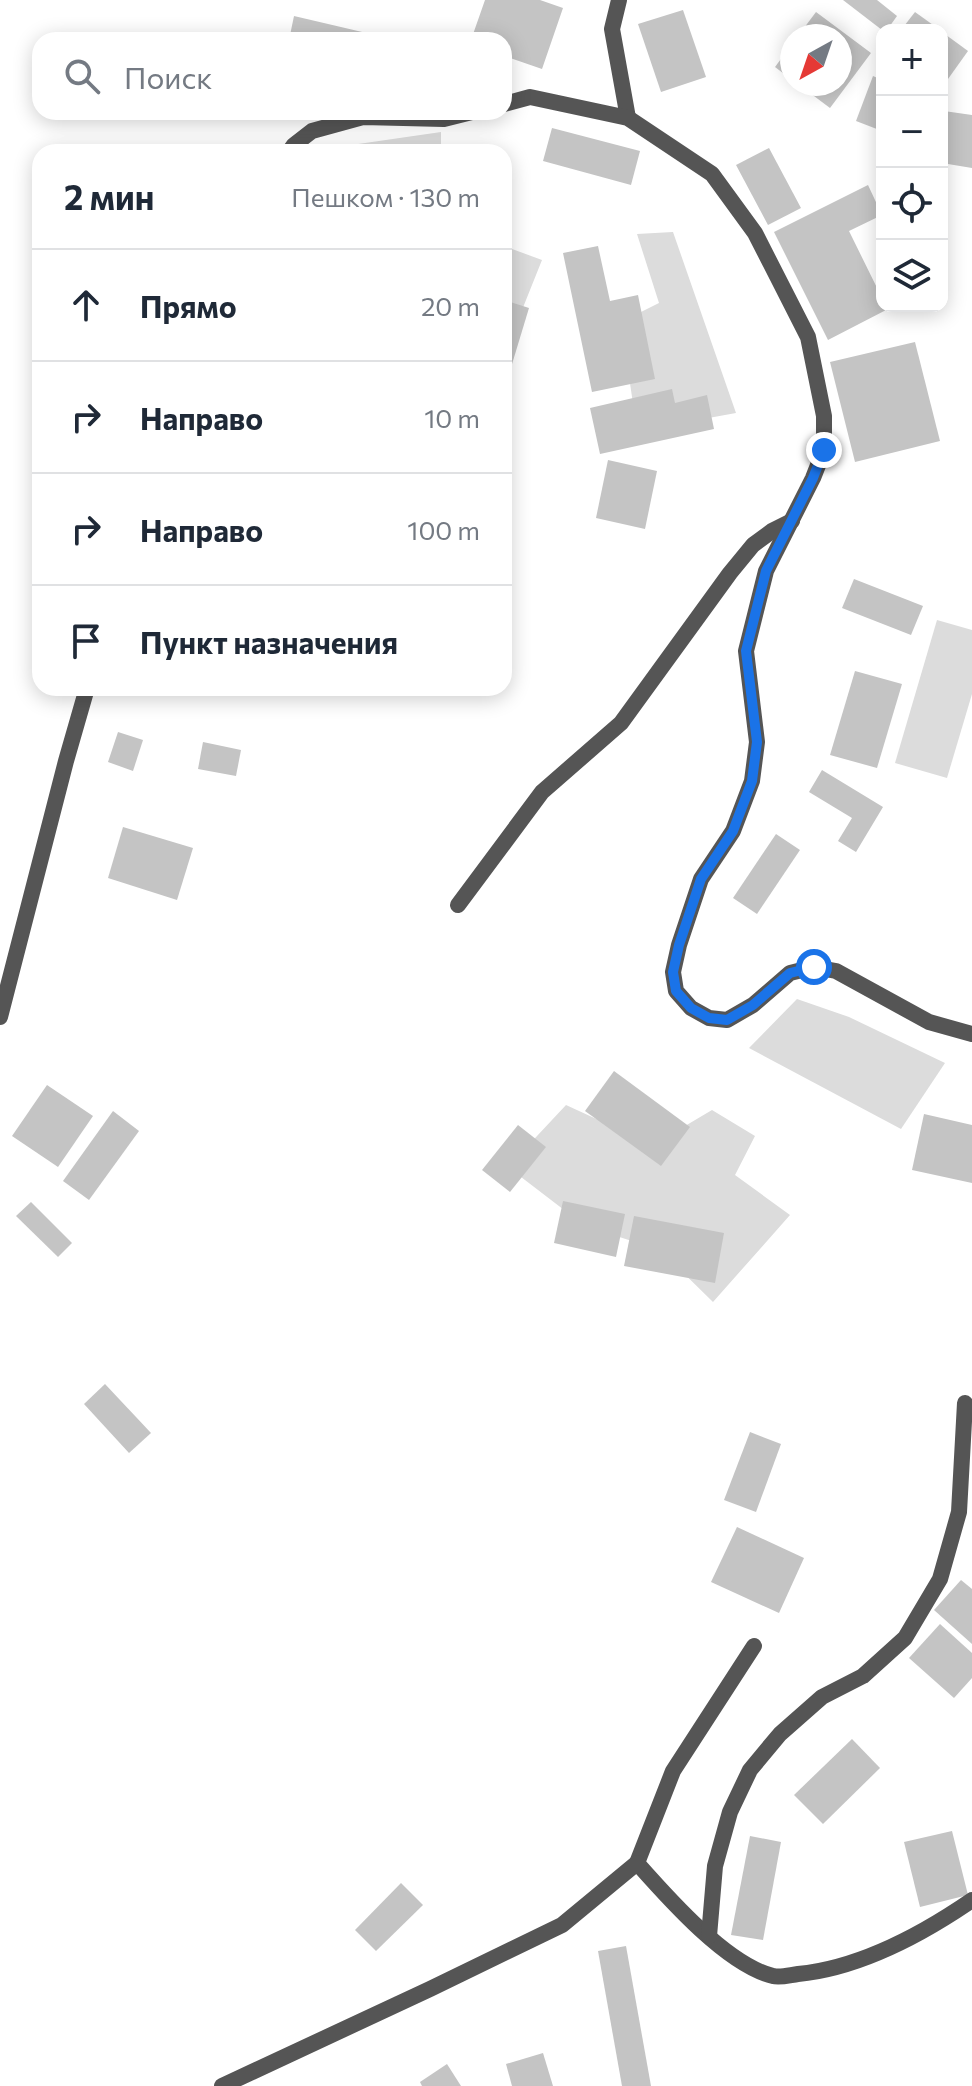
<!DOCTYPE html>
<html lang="ru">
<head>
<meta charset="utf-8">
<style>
	:root { --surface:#fff; --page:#f2f2f3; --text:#1f2937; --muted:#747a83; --line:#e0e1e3 }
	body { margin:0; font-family:Commissioner,sans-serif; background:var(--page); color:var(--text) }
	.controls { position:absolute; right:24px; top:24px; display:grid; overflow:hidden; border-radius:16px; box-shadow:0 4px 20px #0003 }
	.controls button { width:72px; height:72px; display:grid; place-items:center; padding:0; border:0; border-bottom:2px solid var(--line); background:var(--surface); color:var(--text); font:40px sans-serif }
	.compass { position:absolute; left:780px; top:24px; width:72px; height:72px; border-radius:50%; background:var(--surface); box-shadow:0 4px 20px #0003; rotate:220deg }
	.stop { position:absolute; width:24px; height:24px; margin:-18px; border:6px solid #1a73e8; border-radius:50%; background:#fff }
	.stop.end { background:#1a73e8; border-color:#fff; box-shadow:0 2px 8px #0008 }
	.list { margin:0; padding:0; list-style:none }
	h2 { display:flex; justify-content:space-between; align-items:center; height:104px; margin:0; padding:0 32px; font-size:34px }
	h2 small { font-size:26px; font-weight:400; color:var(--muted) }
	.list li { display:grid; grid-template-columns:52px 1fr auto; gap:24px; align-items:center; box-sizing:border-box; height:112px; padding:0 32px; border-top:2px solid var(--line) }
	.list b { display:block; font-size:30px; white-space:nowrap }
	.list em { font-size:26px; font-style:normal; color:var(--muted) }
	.icon { flex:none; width:44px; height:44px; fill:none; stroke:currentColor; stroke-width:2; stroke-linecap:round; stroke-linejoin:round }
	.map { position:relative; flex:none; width:972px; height:2086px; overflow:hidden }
	.search { position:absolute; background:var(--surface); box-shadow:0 4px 20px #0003; left:32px; top:32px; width:480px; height:88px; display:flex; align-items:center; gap:20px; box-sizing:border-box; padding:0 28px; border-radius:24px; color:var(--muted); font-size:30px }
	.panel { position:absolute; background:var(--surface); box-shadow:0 4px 20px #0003; left:32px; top:144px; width:480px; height:552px; border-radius:24px }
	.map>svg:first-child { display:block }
</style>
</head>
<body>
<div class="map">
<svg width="972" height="2086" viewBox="0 0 972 2086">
	<rect width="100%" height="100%" fill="#fff"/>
	<g fill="#dcdcdc">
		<polygon points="441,132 441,152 303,152"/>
		<polygon points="673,232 736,413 637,431 621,322 659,303 637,234"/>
		<polygon points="504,246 542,260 514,330 504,332"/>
		<polygon points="937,620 972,630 972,694 947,778 895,763"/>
		<polygon points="797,999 849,1017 945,1063 901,1129 749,1048"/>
		<polygon points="566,1105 653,1145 712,1110 755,1136 735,1175 790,1215 713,1302 660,1250 585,1226 508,1167"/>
	</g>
	<g fill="#c4c4c4">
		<polygon points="485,0 540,0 563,8 542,69 504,56 504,40 471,40"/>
		<polygon points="843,0 877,0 897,16 887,30 882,30"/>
		<polygon points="683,10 706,77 661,92 638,24"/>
		<polygon points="816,12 871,53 830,108 798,84 840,84 840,36 798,36"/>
		<polygon points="915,12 940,30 901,30"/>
		<polygon points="294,16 392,39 391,40 289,40"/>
		<polygon points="942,32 968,51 948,79 942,75"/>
		<polygon points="792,44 792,80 775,67"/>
		<polygon points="873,76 882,80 882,131 856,121"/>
		<polygon points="944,111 972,115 972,168 942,163 942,125"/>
		<polygon points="552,128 640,151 631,185 543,161"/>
		<polygon points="769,148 801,208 768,225 736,165"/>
		<polygon points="868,185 882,215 849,231 882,298 882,306 886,306 888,309 828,340 774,232"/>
		<polygon points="598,246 610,301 638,295 655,379 592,392 563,253"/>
		<polygon points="504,300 529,308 509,374 504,373"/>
		<polygon points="915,342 940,441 855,462 830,362"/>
		<polygon points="672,389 675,403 707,395 714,429 600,454 590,408"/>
		<polygon points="608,460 657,471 645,529 596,518"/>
		<polygon points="854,579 923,606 911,635 842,608"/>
		<polygon points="855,671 902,684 877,768 830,755"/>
		<polygon points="118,732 143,740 133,771 108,762"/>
		<polygon points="203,742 241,750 236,776 198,769"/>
		<polygon points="822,770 883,807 856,852 838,841 852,818 809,792"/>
		<polygon points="123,827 193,848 177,900 108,878"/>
		<polygon points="776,834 800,850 757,914 733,898"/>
		<polygon points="614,1071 690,1127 661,1166 585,1111"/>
		<polygon points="47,1085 93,1116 58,1167 12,1136"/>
		<polygon points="113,1111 139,1131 89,1200 63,1181"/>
		<polygon points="924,1114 972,1125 972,1183 912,1170"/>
		<polygon points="518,1125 546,1147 510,1192 482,1170"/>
		<polygon points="563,1201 625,1214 616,1257 554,1243"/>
		<polygon points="31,1202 72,1243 58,1257 16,1216"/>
		<polygon points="634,1216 724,1233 715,1283 624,1266"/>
		<polygon points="105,1384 151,1433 129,1453 84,1404"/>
		<polygon points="750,1432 781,1444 756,1512 724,1500"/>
		<polygon points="737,1527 804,1558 779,1613 711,1582"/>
		<polygon points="961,1580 972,1589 972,1644 934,1610"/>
		<polygon points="940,1624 972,1653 972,1678 954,1698 909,1658"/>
		<polygon points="852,1739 880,1768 823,1824 794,1795"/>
		<polygon points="952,1831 968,1895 920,1907 904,1842"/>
		<polygon points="750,1836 781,1842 763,1940 731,1935"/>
		<polygon points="401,1883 423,1905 376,1951 355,1930"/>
		<polygon points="626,1946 651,2086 622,2086 598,1951"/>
		<polygon points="543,2053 553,2086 512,2086 506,2064"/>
		<polygon points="447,2064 461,2086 422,2086 420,2082"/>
	</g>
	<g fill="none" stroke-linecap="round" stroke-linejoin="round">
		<g stroke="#555" stroke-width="16">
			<polyline points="619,0 612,29 628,118"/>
			<polyline points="504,104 530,97 628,118 712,174 755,233 808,337 824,416 824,450 813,478 766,571 746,651 757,742 752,781 733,831 701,879 679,945 673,972 676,991 691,1008 709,1018 727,1020 753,1005 790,973 814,967 836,971 929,1022 972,1034"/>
			<polyline points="289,152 294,145 312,131 363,117 444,119 472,112"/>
			<polyline points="0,1017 66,761 87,688"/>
			<path d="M 754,1646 L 673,1771 L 637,1863 C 668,1898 727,1965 773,1976 C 780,1978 790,1975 798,1974 C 859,1968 921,1935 972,1900"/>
			<polyline points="709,1936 715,1866 730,1812 750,1770 780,1734 822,1697 863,1676 905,1638 940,1579 959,1512 965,1403"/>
			<polyline points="222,2086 430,1989 562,1925 637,1863"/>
		</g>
		<polyline stroke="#555" stroke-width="16" points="458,905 542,792 621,723 730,573 753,545 772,531 792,521"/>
	</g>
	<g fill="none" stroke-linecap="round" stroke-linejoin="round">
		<polyline stroke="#1a73e8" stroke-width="10" points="814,967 790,973 753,1005 727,1020 709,1018 691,1008 676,991 673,972 679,945 701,879 733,831 752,781 757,742 746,651 766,571 813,478 824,450"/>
	</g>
</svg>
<div class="controls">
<button>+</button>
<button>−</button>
<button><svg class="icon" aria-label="locate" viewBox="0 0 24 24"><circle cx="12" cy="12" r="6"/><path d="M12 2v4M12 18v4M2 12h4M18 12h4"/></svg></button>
<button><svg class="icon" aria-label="layers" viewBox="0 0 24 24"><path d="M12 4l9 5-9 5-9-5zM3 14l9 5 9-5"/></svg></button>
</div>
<svg class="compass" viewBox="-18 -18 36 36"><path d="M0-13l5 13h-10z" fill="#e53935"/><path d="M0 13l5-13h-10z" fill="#747a83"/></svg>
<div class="stop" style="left:814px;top:967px"></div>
<div class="stop end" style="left:824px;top:450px"></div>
<div class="search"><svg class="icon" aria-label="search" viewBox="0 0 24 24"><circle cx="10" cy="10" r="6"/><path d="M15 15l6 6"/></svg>Поиск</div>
<section class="panel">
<h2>2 мин<small>Пешком · 130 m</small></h2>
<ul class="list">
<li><svg class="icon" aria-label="ahead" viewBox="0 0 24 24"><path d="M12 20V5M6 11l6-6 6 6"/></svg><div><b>Прямо</b></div><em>20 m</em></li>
<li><svg class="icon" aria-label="right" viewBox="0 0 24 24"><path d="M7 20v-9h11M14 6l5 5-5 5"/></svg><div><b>Направо</b></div><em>10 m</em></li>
<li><svg class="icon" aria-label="right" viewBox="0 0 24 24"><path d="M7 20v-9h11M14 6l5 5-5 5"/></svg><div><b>Направо</b></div><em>100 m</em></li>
<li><svg class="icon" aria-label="arrive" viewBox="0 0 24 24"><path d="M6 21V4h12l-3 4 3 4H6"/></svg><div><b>Пункт назначения</b></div></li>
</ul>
</section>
</div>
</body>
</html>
